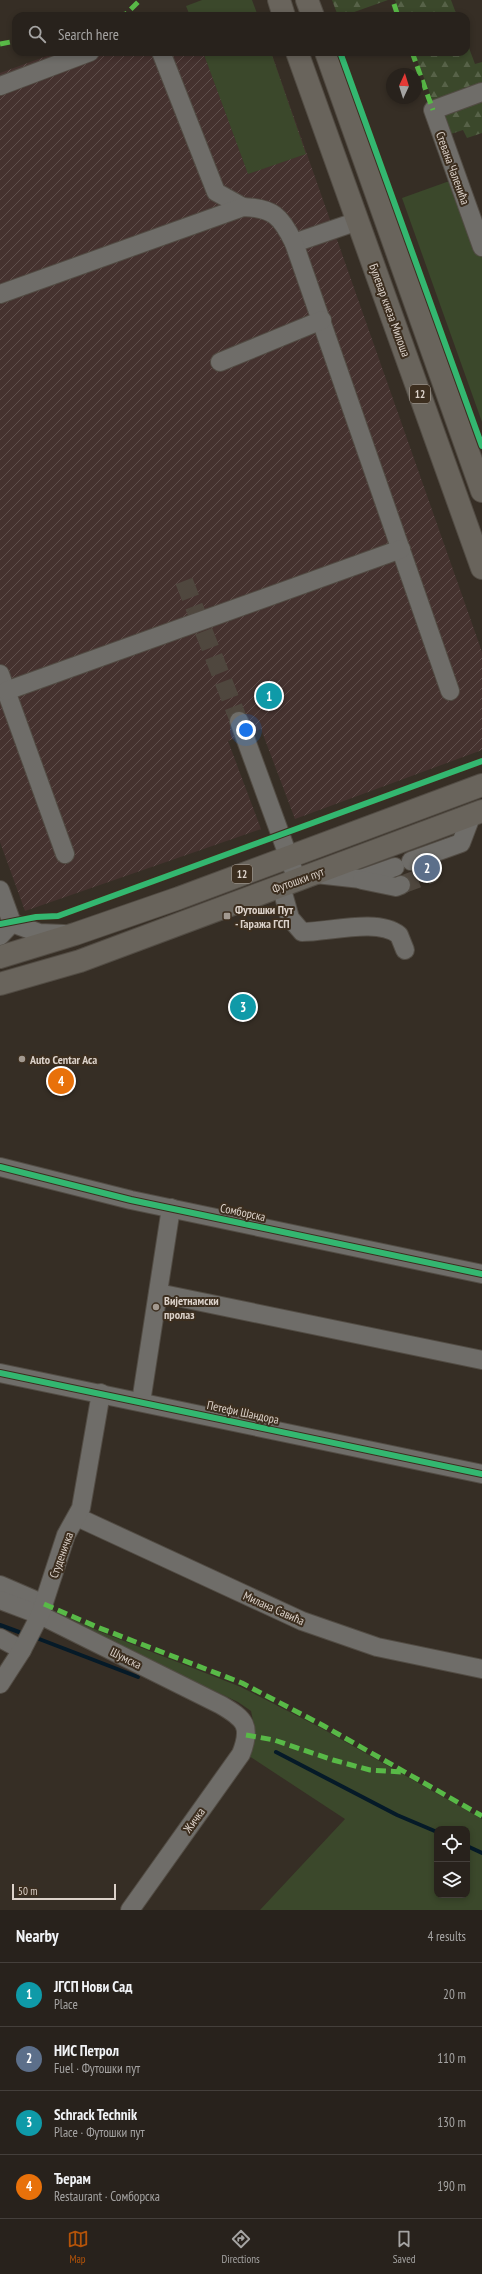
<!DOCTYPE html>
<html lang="en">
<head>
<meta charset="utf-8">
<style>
	:root { --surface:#28221c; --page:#302a25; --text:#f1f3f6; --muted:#a5a4a3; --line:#443f3b; --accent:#b45309 }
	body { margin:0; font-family:"PT Sans Narrow",sans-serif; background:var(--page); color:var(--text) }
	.controls { position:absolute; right:12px; bottom:12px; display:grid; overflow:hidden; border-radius:8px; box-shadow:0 2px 6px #0003 }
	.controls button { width:36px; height:36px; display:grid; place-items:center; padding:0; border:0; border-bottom:1px solid var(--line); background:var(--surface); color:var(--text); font:20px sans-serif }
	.compass { position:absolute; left:386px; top:68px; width:36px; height:36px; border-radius:50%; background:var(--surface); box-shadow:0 2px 6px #0003; rotate:4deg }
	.scale { position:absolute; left:12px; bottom:10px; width:104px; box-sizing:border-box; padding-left:4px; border:2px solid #dcd2ca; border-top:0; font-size:11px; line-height:14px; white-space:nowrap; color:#dcd2ca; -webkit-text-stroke:3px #3c2e1f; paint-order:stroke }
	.you { position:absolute; left:246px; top:730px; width:14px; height:14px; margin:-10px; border:3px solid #fff; border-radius:50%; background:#1a73e8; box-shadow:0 0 0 6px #1a73e833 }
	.badge { display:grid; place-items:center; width:26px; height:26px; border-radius:50%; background:var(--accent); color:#fff; font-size:13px; font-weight:700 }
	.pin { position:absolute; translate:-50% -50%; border:2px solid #fff; box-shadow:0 1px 4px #0006 }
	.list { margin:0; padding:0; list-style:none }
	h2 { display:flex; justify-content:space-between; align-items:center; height:52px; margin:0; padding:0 16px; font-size:17px }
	h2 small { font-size:13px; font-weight:400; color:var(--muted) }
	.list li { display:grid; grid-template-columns:26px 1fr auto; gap:12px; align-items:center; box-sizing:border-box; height:64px; padding:0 16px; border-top:1px solid var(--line) }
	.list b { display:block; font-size:15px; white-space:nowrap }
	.list p { margin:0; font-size:13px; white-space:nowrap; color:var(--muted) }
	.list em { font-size:13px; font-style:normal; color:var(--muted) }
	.icon { flex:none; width:22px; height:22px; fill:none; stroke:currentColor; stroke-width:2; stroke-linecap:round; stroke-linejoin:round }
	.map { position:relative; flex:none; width:482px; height:1910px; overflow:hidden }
	.search { position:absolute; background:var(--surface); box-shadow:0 2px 6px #0003; left:12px; right:12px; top:12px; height:44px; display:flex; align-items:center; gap:10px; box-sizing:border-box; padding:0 14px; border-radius:12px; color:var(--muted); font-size:15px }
	.sheet { height:308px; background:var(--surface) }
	nav { display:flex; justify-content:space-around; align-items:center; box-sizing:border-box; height:56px; border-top:1px solid var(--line); background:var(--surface); font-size:11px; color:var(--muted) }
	nav a { display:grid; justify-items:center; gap:2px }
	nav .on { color:var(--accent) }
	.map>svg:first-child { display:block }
</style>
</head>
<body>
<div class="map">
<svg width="482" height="1910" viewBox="0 0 482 1910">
	<defs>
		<pattern id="industrial-furrows" width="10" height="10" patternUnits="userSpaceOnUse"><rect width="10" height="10" fill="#45322f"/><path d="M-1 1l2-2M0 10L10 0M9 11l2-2" fill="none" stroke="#5f4f4c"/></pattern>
		<pattern id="forest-firs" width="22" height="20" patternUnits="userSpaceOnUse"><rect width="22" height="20" fill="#3b482b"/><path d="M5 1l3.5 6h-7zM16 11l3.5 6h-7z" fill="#576248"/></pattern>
	</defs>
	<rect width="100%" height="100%" fill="#362e25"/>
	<polygon fill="url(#industrial-furrows)" points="58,52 271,52 482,652 482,750 295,819 261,729 228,741 261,829 25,911 0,842 0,73"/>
	<g fill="#3b482b" fill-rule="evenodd">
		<polygon points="202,0 252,0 258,16 190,16 186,6"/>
		<polygon points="203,52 271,52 306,154 248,174"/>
		<polygon points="455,179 482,253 482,422 402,198"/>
		<path d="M 50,1609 L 101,1632 L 241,1687 L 321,1728 L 482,1819 L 482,1910 L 260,1910 L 345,1819 L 249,1756 L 255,1730 L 251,1711 L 238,1702 L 49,1613 ZM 437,1829 L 467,1829 L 467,1895 L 437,1895 Z"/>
	</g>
	<g fill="url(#forest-firs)">
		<polygon points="332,0 388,0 343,16 338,16"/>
		<polygon points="395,0 451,0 457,16 401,16"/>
		<polygon points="466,40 475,64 482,62 482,87 434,104 414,52 466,52"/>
		<polygon points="482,102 482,133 467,138 463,130 445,136 439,118"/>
	</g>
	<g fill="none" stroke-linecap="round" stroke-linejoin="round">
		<g stroke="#051a28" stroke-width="4">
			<polyline points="0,1625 19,1632"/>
			<polyline points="34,1637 138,1677"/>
			<polyline points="276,1752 397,1815 437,1832"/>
			<polyline points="467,1846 482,1853"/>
		</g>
		<g stroke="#4f473e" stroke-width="18" stroke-dasharray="18 9" stroke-linecap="butt">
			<polyline points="184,581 239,721"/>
			<polyline points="401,885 431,874 429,858"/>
		</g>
		<g stroke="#524c44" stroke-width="20">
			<g id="minor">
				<polyline points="161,52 216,192 243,207"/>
				<polyline points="0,86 90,52"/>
				<polyline points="482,92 433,110 482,247"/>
				<polyline points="294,243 358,221"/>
				<path d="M 0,294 L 243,207 C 273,208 281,216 294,243 L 450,691"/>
				<polyline points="220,362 322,320"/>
				<polyline points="0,674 65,854"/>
				<polyline points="6,691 401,549"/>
				<polyline points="239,721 297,880"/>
				<polyline points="411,861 461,843 472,814"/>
				<polyline points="316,874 361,879 395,867"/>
				<polyline points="362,880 396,887 401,885"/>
				<path d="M 281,886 L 290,918 L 302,932 C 329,932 378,918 399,935 L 405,950"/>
				<polyline points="0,890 12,923 39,933 64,934"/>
				<polyline points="0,936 12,923"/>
				<polyline points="0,1167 131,1200 482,1274"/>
				<polyline points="158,1293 482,1360"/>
				<polyline points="0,1373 482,1474"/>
				<polyline points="141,1402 171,1208"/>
				<polyline points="77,1517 302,1621 377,1647 482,1669"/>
				<polyline points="0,1585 44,1604"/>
				<path d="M 0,1600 L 40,1615 L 221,1705 C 245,1719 252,1726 241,1754 L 130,1910"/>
				<polyline points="0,1638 22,1650"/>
				<polyline points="0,1684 22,1650 40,1615 66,1535 81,1508 101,1393"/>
			</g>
		</g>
		<g stroke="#524c44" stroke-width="24">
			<g id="major">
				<polyline points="279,0 284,16"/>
				<polyline points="307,0 313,16"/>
				<polyline points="297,52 482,568"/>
				<polyline points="326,52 482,491"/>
				<polyline points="0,957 75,934 179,898 482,785"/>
				<polyline points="0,984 80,961 482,811"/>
			</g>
		</g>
		<use href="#minor" stroke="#6f6d69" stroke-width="18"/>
		<use href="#major" stroke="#69645c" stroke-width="22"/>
		<g stroke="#58b947" stroke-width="5" stroke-dasharray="10 5" stroke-linecap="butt">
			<polyline points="394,4 398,16"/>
			<polyline points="118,16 126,14 140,0"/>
			<polyline points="0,44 16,41"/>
			<polyline points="412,52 433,110"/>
			<polyline points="44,1604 97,1627 242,1683 324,1726 482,1816"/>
			<polyline points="246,1735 274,1740 333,1760 370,1770 401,1772"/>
		</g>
		<g stroke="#3c2e1f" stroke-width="8">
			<g id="cycleway">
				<polyline points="340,52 482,446"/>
				<polyline points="0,924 36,917 58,916 482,761"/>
				<polyline points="0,1167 131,1200 482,1274"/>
				<polyline points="0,1373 482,1474"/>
			</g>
		</g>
		<use href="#cycleway" stroke="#33b770" stroke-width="6"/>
	</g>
	<g fill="#a29990" stroke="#3c2e1f" stroke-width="1.5">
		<rect x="223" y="912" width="8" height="8" rx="2"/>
		<circle cx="22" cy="1059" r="4"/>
		<circle cx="156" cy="1307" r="4"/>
	</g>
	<g text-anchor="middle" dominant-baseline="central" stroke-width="4" stroke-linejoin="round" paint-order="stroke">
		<g fill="#3c2e1f" stroke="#aca197" stroke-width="1">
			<rect x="410" y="385" width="20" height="18" rx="3"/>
			<rect x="232" y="865" width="20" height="18" rx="3"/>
		</g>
		<g font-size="11" font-weight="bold" fill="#dcd2ca">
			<text x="420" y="394">12</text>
			<text x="242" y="874">12</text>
		</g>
		<g font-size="12" fill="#dcd2ca" stroke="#3c2e1f">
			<text transform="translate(453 168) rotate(70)">Стевана Чаленића</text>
			<text transform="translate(390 310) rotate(70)">Булевар кнеза Милоша</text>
			<text transform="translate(298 880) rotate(-20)">Футошки пут</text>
			<text transform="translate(243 1212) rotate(12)">Сомборска</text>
			<text transform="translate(243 1412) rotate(12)">Петефи Шандора</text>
			<text transform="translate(61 1555) rotate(-70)">Студеничка</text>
			<text transform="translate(274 1608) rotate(24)">Милана Савића</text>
			<text transform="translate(126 1658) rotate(26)">Шумска</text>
			<text transform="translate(194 1820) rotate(-54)">Жичка</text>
		</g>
		<g font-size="12" font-weight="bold" fill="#dcd2ca" stroke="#3c2e1f" text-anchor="start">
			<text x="235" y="909">Футошки Пут<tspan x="235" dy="14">- Гаража ГСП</tspan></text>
			<text x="30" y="1059">Auto Centar Aca</text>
			<text x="164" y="1300">Вијетнамски<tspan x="164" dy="14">пролаз</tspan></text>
		</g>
	</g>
</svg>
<div class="controls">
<button><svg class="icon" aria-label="locate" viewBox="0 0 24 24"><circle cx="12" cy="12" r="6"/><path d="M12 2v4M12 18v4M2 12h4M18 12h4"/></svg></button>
<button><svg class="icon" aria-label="layers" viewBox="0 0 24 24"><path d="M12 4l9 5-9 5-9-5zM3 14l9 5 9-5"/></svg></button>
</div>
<svg class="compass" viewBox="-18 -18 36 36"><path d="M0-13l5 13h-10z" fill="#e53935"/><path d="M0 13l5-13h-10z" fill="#a5a4a3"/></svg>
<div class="scale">50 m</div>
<div class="you"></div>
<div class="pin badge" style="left:269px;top:696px;background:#0f9aa8">1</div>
<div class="pin badge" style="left:427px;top:868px;background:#5c6f8a">2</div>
<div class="pin badge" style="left:243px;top:1007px;background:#0f9aa8">3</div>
<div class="pin badge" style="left:61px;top:1081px;background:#e8710a">4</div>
<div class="search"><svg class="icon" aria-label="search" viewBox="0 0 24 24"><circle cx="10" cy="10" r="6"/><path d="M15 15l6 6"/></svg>Search here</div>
</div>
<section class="sheet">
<h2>Nearby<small>4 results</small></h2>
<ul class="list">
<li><span class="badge" style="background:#0f9aa8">1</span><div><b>ЈГСП Нови Сад</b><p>Place</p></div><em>20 m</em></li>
<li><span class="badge" style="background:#5c6f8a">2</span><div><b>НИС Петрол</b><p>Fuel · Футошки пут</p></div><em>110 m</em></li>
<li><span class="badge" style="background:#0f9aa8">3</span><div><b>Schrack Technik</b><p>Place · Футошки пут</p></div><em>130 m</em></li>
<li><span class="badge" style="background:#e8710a">4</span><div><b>Ђерам</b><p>Restaurant · Сомборска</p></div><em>190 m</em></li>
</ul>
</section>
<nav>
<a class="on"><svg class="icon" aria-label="map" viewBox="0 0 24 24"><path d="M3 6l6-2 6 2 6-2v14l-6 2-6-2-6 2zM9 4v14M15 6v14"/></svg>Map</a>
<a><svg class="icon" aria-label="directions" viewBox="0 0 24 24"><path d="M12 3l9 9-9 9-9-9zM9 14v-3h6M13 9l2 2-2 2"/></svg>Directions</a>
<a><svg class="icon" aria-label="saved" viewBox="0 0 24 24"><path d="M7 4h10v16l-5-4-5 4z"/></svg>Saved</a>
</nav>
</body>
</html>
